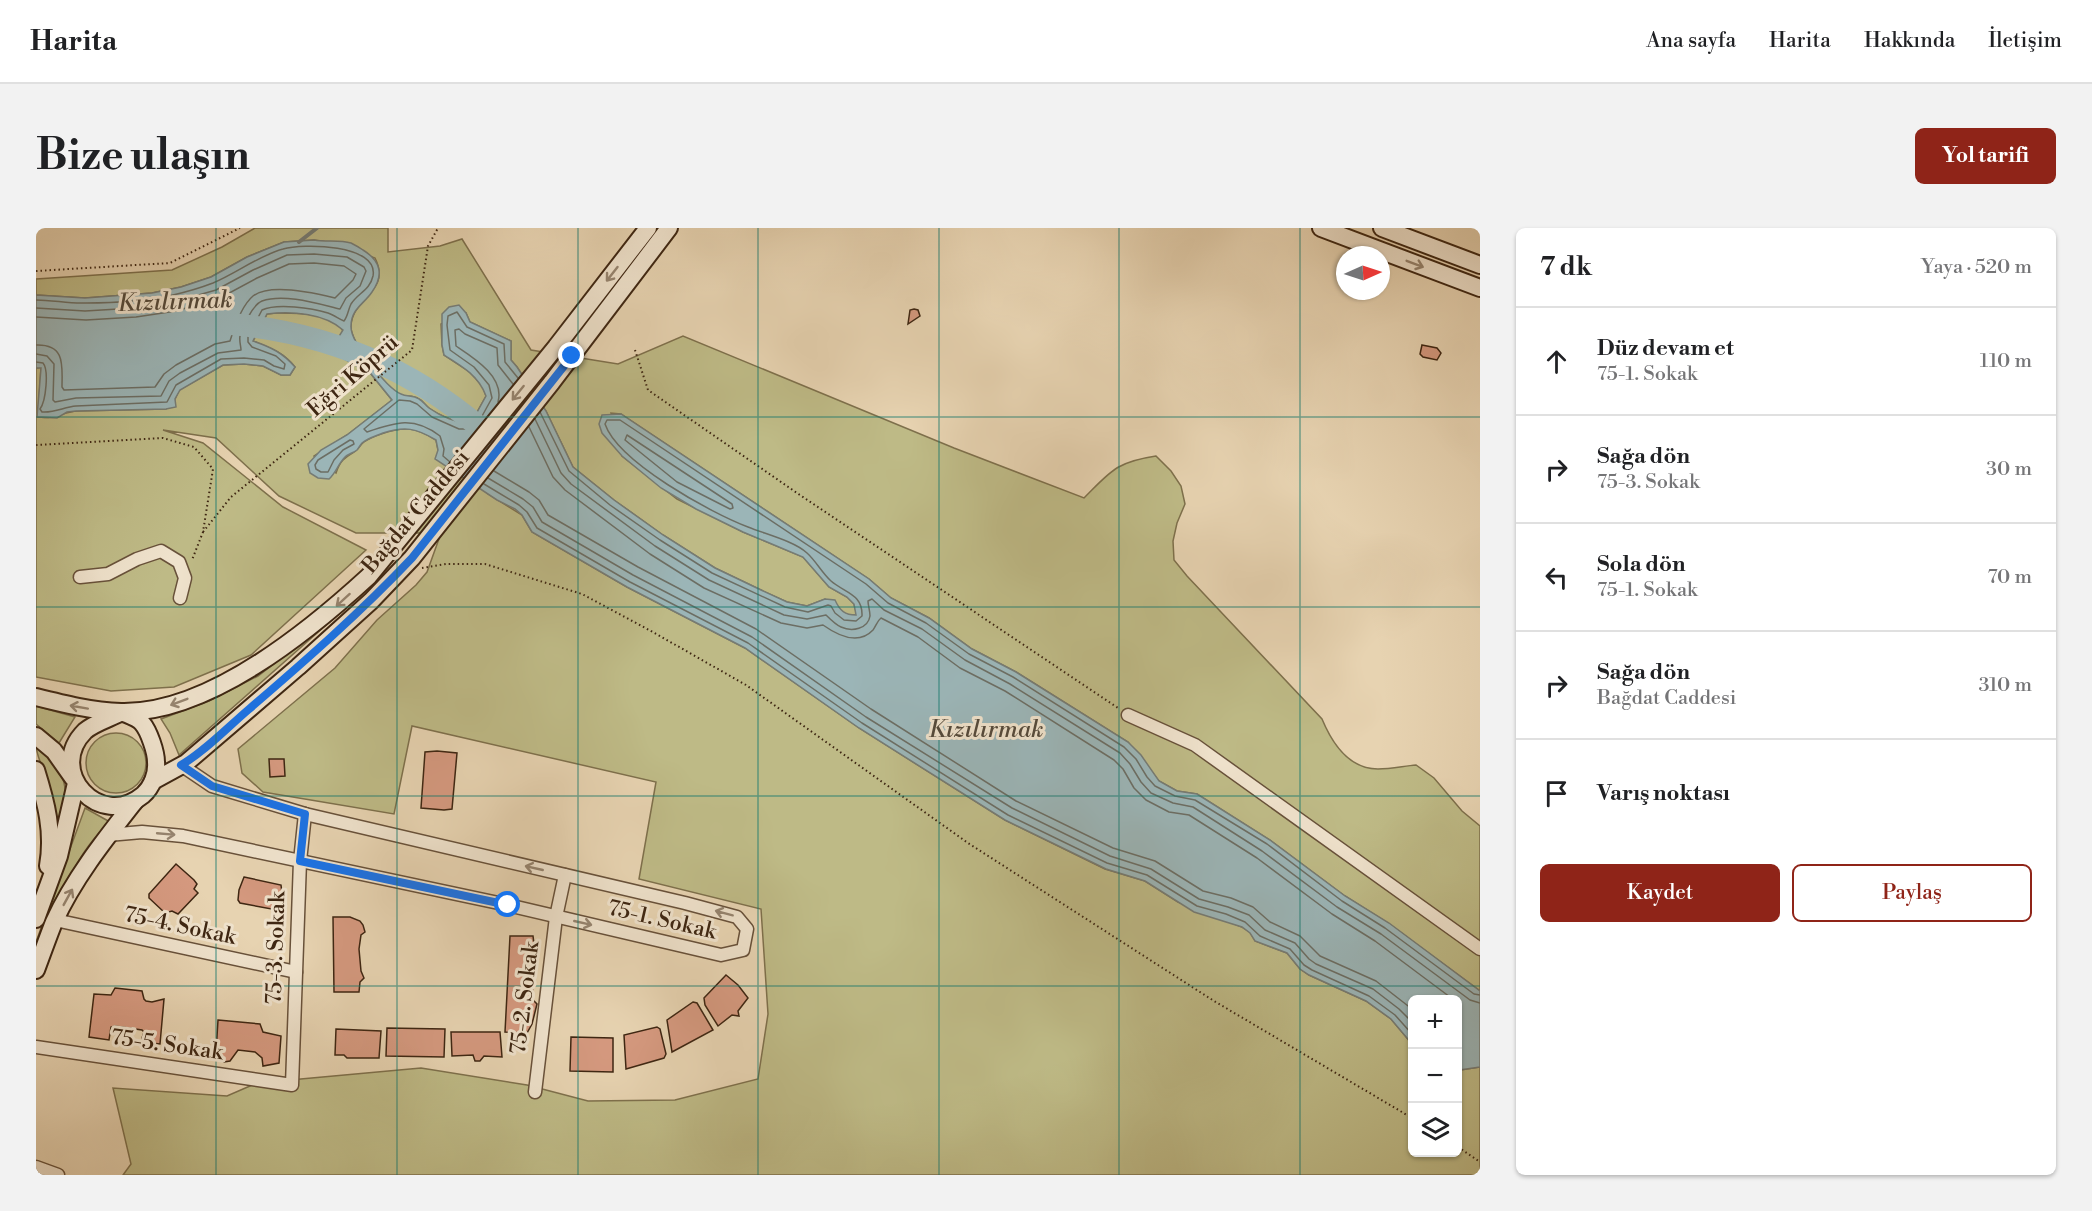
<!DOCTYPE html>
<html lang="tr">
<head>
<meta charset="utf-8">
<style>
	:root { --surface:#fff; --page:#f2f2f2; --text:#202124; --muted:#757577; --line:#e0e0e0; --accent:#8f2418 }
	body { margin:0; font-family:"Libre Bodoni",serif; background:var(--page); color:var(--text) }
	.controls { position:absolute; right:18px; bottom:18px; display:grid; overflow:hidden; border-radius:9px; box-shadow:0 2px 4px #0004 }
	.controls button { width:54px; height:54px; display:grid; place-items:center; padding:0; border:0; border-bottom:2px solid var(--line); background:var(--surface); color:var(--text); font:30px sans-serif }
	.compass { position:absolute; left:1300px; top:18px; width:54px; height:54px; border-radius:50%; background:var(--surface); box-shadow:0 2px 4px #0004; rotate:87deg }
	.stop { position:absolute; width:18px; height:18px; margin:-14px; border:4px solid #1a73e8; border-radius:50%; background:#fff }
	.stop.end { background:#1a73e8; border-color:#fff; box-shadow:0 2px 6px #0008 }
	.list { margin:0; padding:0; list-style:none }
	h2 { display:flex; justify-content:space-between; align-items:center; height:78px; margin:0; padding:0 24px; font-size:26px }
	h2 small { font-size:20px; font-weight:400; color:var(--muted) }
	.list li { display:grid; grid-template-columns:39px 1fr auto; gap:18px; align-items:center; box-sizing:border-box; height:108px; padding:0 24px; border-top:2px solid var(--line) }
	.list b { display:block; font-size:22px; white-space:nowrap }
	.list p { margin:0; font-size:20px; white-space:nowrap; color:var(--muted) }
	.list em { font-size:20px; font-style:normal; color:var(--muted) }
	.actions { display:flex; gap:12px; padding:18px 24px }
	.actions a { flex:1; padding:14px 0; border:2px solid var(--accent); border-radius:9px; text-align:center; font-size:21px; color:var(--accent) }
	.actions .main { background:var(--accent); color:#fff }
	.icon { flex:none; width:33px; height:33px; fill:none; stroke:currentColor; stroke-width:2; stroke-linecap:round; stroke-linejoin:round }
	.map { position:relative; flex:none; width:1444px; height:947px; overflow:hidden; border-radius:9px }
	header { display:flex; align-items:center; gap:36px; box-sizing:border-box; height:84px; padding:0 30px; background:var(--surface); border-bottom:2px solid var(--line) }
	header strong { font-size:28px }
	nav { display:flex; gap:33px; margin-inline-start:auto; font-size:21px }
	.intro { display:flex; align-items:center; justify-content:space-between; box-sizing:border-box; height:144px; padding:0 36px }
	h1 { margin:0; font-size:42px }
	.button { padding:15px 27px; border-radius:9px; background:var(--accent); color:#fff; font-size:21px; font-weight:700 }
	main { display:flex; gap:36px; padding:0 36px }
	aside { flex:1; background:var(--surface); border-radius:9px; box-shadow:0 2px 4px #0004 }
	.map>svg:first-child { display:block }
</style>
</head>
<body>
<header>
<strong>Harita</strong>
<nav><a>Ana sayfa</a><a>Harita</a><a>Hakkında</a><a>İletişim</a></nav>
</header>
<div class="intro"><h1>Bize ulaşın</h1><a class="button">Yol tarifi</a></div>
<main>
<div class="map">
<svg width="1444" height="947" viewBox="0 0 1444 947">
	<rect width="100%" height="100%" fill="#e7d3b1"/>
	<filter id="stains"><feTurbulence type="fractalNoise" baseFrequency=".00333" numOctaves="4"/><feColorMatrix values="0 0 0 0 .2 0 0 0 0 .09 0 0 0 0 .02 0 0 0 .5 -.17"/></filter>
	<radialGradient id="worn" r=".72"><stop offset=".6" stop-color="#630" stop-opacity="0"/><stop offset="1" stop-color="#630" stop-opacity=".3"/></radialGradient>
	<g fill="#beba86" stroke="#7e704c" stroke-width="1.5">
		<path d="M 219,0 L 352,0 L 352,24 L 404,18 L 426,11 L 495,122 L 582,136 L 647,108 L 918,220 L 1048,270 C 1075,243 1080,234 1120,228 L 1135,243 L 1145,258 L 1149,276 L 1141,295 L 1137,313 L 1138,332 L 1151,348 L 1286,491 C 1296,515 1313,541 1342,541 C 1355,541 1368,538 1380,537 L 1398,550 L 1426,583 L 1444,598 L 1444,763 L 1352,695 L 1309,668 L 1234,612 L 1161,566 L 1141,563 L 1123,553 L 1092,514 L 980,444 L 936,421 L 893,390 L 855,370 L 833,351 L 585,186 L 575,185 L 586,228 L 641,271 L 707,304 L 767,329 L 793,359 L 811,369 L 818,376 L 821,387 L 811,387 L 789,371 L 771,378 L 751,374 L 725,362 L 679,340 L 627,307 L 578,272 L 537,239 L 510,183 L 481,139 L 475,132 L 475,113 L 434,94 L 430,85 L 405,96 L 406,117 L 408,127 L 434,144 L 447,159 L 450,168 L 435,195 C 422,195 404,188 393,180 C 389,177 387,173 383,171 C 377,167 371,169 365,167 C 351,161 314,114 315,98 C 316,69 356,64 339,30 L 298,15 L 278,12 L 248,14 L 211,29 L 175,49 L 145,59 L 116,65 L 49,70 L 0,67 L 0,51 L 136,42 L 186,19 Z"/>
		<path d="M 240,85 C 260,85 296,84 307,103 C 314,114 317,128 322,139 L 331,141 L 356,172 L 311,207 L 278,228 L 300,245 C 304,233 308,230 318,224 C 322,222 324,217 328,214 C 333,210 339,208 345,206 C 368,198 379,199 400,212 L 402,222 L 452,266 L 486,287 L 496,304 L 591,359 L 709,420 L 823,500 L 969,592 L 1069,641 L 1109,653 L 1142,674 L 1206,699 L 1214,704 L 1219,713 L 1251,725 L 1264,741 L 1273,747 L 1330,773 L 1355,791 L 1376,816 L 1376,924 L 1422,924 L 1422,847 L 1424,842 L 1444,839 L 1444,947 L 87,947 L 95,936 L 77,860 L 191,868 L 221,855 L 385,840 L 491,857 L 552,873 L 639,872 L 722,851 L 732,786 L 725,681 L 603,651 L 620,554 L 376,498 L 358,586 L 227,564 L 206,545 L 202,521 L 299,440 L 341,392 L 380,357 L 391,344 L 404,308 L 392,305 L 320,305 L 243,268 L 180,210 L 127,202 L 167,215 L 247,279 L 330,322 L 215,427 L 138,459 L 75,463 L 0,449 L 0,140 L 5,139 L 2,189 C 19,191 25,185 40,183 L 130,181 L 139,171 L 143,162 L 187,137 L 208,136 L 227,138 L 245,147 L 254,147 L 259,139 C 247,124 234,120 217,113 L 231,86 Z"/>
		<polygon points="349,331 355,335 341,352 143,527 134,505 125,491 173,473 222,448 266,414"/>
		<polygon points="0,478 39,489 23,515 0,496"/>
		<circle cx="80" cy="535" r="30"/>
		<path d="M 0,516 C 6,520 11,527 16,533 C 36,556 29,573 24,601 L 19,601 C 18,585 17,568 12,553 C 8,541 0,529 0,516 Z"/>
		<path d="M 49,580 L 74,594 C 35,629 19,682 0,730 L 0,714 Z"/>
	</g>
	<path fill="#9bb5b7" stroke="#767c75" stroke-width="1.5" d="M 278,12 C 290,14 304,12 315,15 C 319,17 324,20 327,22 C 345,33 348,47 336,64 C 328,76 315,81 315,98 C 314,114 351,161 365,166 C 371,169 377,167 383,171 C 387,173 389,177 393,180 C 404,188 422,196 435,195 L 450,168 C 443,148 426,138 408,127 L 406,117 L 406,86 L 413,79 L 423,77 L 430,85 L 434,94 L 475,113 L 475,132 L 481,139 L 510,183 L 537,239 L 578,272 L 627,307 L 679,340 L 725,362 L 751,374 L 771,378 L 789,371 L 799,372 C 804,383 809,387 820,387 L 818,376 L 811,369 L 793,359 L 767,329 L 707,304 L 660,281 L 625,260 L 586,228 L 566,205 L 563,196 L 566,187 L 585,186 L 833,351 L 855,370 L 893,390 L 936,421 L 980,444 L 1092,514 L 1105,527 L 1123,553 L 1141,563 L 1161,566 L 1234,612 L 1309,668 L 1353,695 L 1444,763 L 1444,839 L 1424,842 L 1422,847 L 1422,772 L 1376,772 L 1376,816 L 1355,791 L 1330,773 L 1273,747 L 1264,741 L 1251,725 L 1219,713 L 1214,705 L 1206,699 L 1158,684 L 1109,653 L 1070,641 L 969,592 L 823,500 L 709,420 L 591,359 L 496,304 L 486,287 L 479,281 L 461,272 L 399,231 L 402,222 L 400,212 C 380,200 369,198 347,205 C 340,208 332,210 326,215 C 324,217 323,220 321,222 C 317,225 312,226 309,229 C 302,236 300,245 293,251 L 282,250 L 274,245 L 272,236 L 285,222 L 311,207 L 356,172 L 331,141 L 322,139 L 305,129 L 302,110 L 307,102 C 288,85 255,83 231,86 L 217,113 C 235,119 247,125 259,139 L 254,147 L 245,147 L 227,138 L 208,136 L 187,137 L 144,162 L 139,171 L 140,179 L 130,181 L 40,183 L 31,184 L 21,190 L 1,189 L 5,140 L 0,140 L 0,67 L 49,70 L 116,65 L 145,59 L 175,49 L 211,29 L 248,14 Z"/>
	<g fill="none" stroke-linecap="round" stroke-linejoin="round">
		<g stroke="#6c6e64" stroke-width="1.5">
			<path d="M 0,72 C 17,72 34,76 50,75 C 79,75 109,73 137,67 C 150,64 164,60 177,55 C 201,45 222,28 247,21 C 266,15 343,16 337,48 C 334,62 322,65 315,76 C 312,82 312,88 308,93 C 303,91 298,87 292,85 C 276,80 241,75 226,82 L 212,109 L 212,114 L 216,119 L 240,128 L 249,136 L 248,141 L 238,138 L 228,132 L 208,130 L 185,131 L 140,157 L 131,174 L 40,178 C 28,179 19,185 6,184 L 4,181 C 10,173 13,142 7,135 L 0,134"/>
			<path d="M 0,80 L 49,83 L 99,80 L 138,74 L 180,62 L 217,42 L 251,27 L 278,26 L 311,29 L 328,39 L 330,43 L 324,58 L 310,70 L 304,81 C 283,76 248,65 226,73 C 216,77 207,99 204,108 C 203,113 205,118 205,122 L 182,125 L 144,145 L 133,153 L 125,168 L 40,170 L 19,174 L 17,172 L 18,136 L 11,128 L 0,126"/>
			<path d="M 0,89 L 50,92 L 100,89 L 140,83 L 184,70 L 221,50 L 253,36 L 278,35 L 308,38 L 320,46 L 317,52 L 299,70 C 279,65 234,55 217,68 C 205,78 198,100 194,113 L 179,116 L 140,137 L 128,146 L 119,159 L 28,162 L 26,159 C 26,138 30,116 0,117"/>
			<path d="M 462,174 C 469,149 438,130 420,118 L 419,102 L 423,101 L 429,106 L 461,120 L 462,137 L 477,156"/>
			<path d="M 504,184 L 533,243 L 574,277 L 624,312 L 676,345 L 749,379 L 772,384 L 792,377 L 795,378 L 799,385 L 808,392 L 820,393 L 826,388 C 827,366 809,365 795,353 C 786,345 780,333 771,325 C 758,313 729,306 712,299 C 675,285 582,234 569,196 L 571,192 L 584,192 L 830,356 L 852,375 L 890,395 L 933,426 L 977,449 L 1088,519 L 1100,531 L 1111,549 L 1119,558 L 1139,568 L 1159,572 L 1231,616 L 1306,673 L 1349,700 L 1438,766 L 1444,767"/>
			<path d="M 499,191 L 525,245 L 535,256 L 619,318 L 673,352 L 748,387 L 771,391 L 790,387 C 794,391 800,397 805,399 C 816,404 832,401 834,388 C 834,383 832,377 832,373 L 836,371 L 848,382 L 886,401 L 929,432 L 974,456 L 1084,525 L 1094,536 L 1105,554 L 1115,565 L 1137,575 L 1157,579 L 1226,623 L 1301,679 L 1345,706 L 1434,772 L 1444,775"/>
			<path d="M 493,199 L 517,249 L 529,262 L 614,326 L 668,360 L 745,395 L 771,400 L 787,397 C 801,407 822,418 837,402 C 840,398 841,393 845,390 L 882,409 L 924,440 L 969,463 L 1078,532 L 1087,541 L 1098,560 L 1110,572 L 1133,584 L 1153,587 L 1221,630 L 1296,686 L 1339,713 L 1418,772"/>
			<polygon points="591,207 696,276 697,280 694,281 641,254 589,212"/>
			<polygon points="314,212 317,213 318,216 307,222 298,232 292,244 285,244 280,241 279,237 282,232"/>
			<path d="M 414,234 L 407,228 L 408,221 L 404,208 C 378,188 360,194 331,204 L 328,201 L 363,172 L 374,173 L 381,176 L 396,189 L 423,201 L 435,201 L 440,199 L 456,170 L 453,157 L 438,139 L 414,122 L 411,97 L 412,88 L 421,84 L 431,99 L 468,116 L 469,134 L 482,150"/>
			<polyline points="458,243 493,264 503,272 512,287 602,339 720,401 835,481 980,573 1077,620 1119,633 1167,663 1195,670 1217,679 1234,694 1264,708 1284,728 1340,753 1376,781"/>
			<polyline points="452,250 487,271 497,279 506,294 597,347 716,409 830,489 976,580 1074,628 1115,641 1163,671 1192,679 1213,687 1229,702 1259,715 1273,731 1280,736 1337,761 1363,781 1376,794"/>
			<polyline points="448,256 483,277 491,284 501,300 594,354 712,415 826,495 972,587 1071,635 1111,647 1161,678 1190,686 1209,694 1224,708 1254,721 1268,737 1276,742 1333,768 1359,787 1376,806"/>
		</g>
		<polyline stroke="#767c75" stroke-width="4" points="263,14 281,0"/>
		<path stroke="#9bb5b7" stroke-width="22" d="M 195,96 C 295,105 384,144 458,212"/>
	</g>
	<g fill="#d5997f" stroke="#3e2612" stroke-width="1.5">
		<polygon points="878,81 882,82 884,88 872,96 874,82"/>
		<polygon points="1386,117 1401,120 1405,125 1401,132 1387,129 1384,126"/>
		<polygon points="401,523 421,525 416,581 408,582 385,580 389,524"/>
		<polygon points="233,531 248,531 249,548 234,549"/>
		<polygon points="140,636 158,652 161,656 158,661 162,665 142,686 136,683 129,685 113,670 113,666"/>
		<polygon points="208,649 245,657 246,665 243,679 241,682 204,675 202,672 203,662"/>
		<polygon points="297,689 314,689 324,693 327,697 329,704 325,707 323,721 325,743 328,750 324,754 323,764 298,764"/>
		<polygon points="474,708 497,708 500,732 498,738 496,771 501,776 496,796 491,805 469,804"/>
		<polygon points="690,747 702,757 712,770 702,783 703,788 696,787 682,798 669,777 668,770"/>
		<polygon points="79,760 106,763 108,771 110,773 116,774 128,771 124,816 107,814 106,810 108,804 106,802 79,798 75,799 73,812 53,809 58,766 75,767"/>
		<polygon points="657,774 661,775 677,802 636,824 631,792"/>
		<polygon points="182,792 224,796 227,804 245,808 243,835 227,838 226,830 219,824 202,822 194,833 188,834 180,825"/>
		<polygon points="621,799 624,801 630,826 628,830 590,841 588,807"/>
		<polygon points="351,800 409,801 408,829 350,828"/>
		<polygon points="300,801 345,803 343,830 311,830 308,827 299,827"/>
		<polygon points="415,804 464,804 466,829 448,828 444,833 439,833 437,827 416,828"/>
		<polygon points="535,809 577,810 577,844 534,843"/>
	</g>
	<g fill="none" stroke-linecap="round" stroke-linejoin="round">
		<g stroke="#68513a" stroke-width="15">
			<g id="street">
				<polyline points="44,349 72,346 101,331 125,323 143,334 149,350 144,370"/>
				<polyline points="1092,487 1159,517 1444,721"/>
				<polyline points="72,607 106,604 147,608 472,677 685,727 707,722 711,701 701,689 649,675 269,586 176,558 145,537"/>
				<polyline points="19,692 260,744"/>
				<polyline points="0,819 256,857 264,633 269,586"/>
				<polyline points="499,864 520,689 529,647"/>
				<polyline points="0,939 22,947"/>
			</g>
		</g>
		<g stroke="#3e2612" stroke-width="20">
			<g id="secondary">
				<polyline points="1285,0 1444,60"/>
				<polyline points="1346,0 1444,37"/>
				<path d="M 0,469 C 28,476 56,483 85,484 C 172,486 272,404 333,348 L 520,119 L 612,0"/>
				<path d="M 86,484 C 92,487 102,490 106,495 C 113,503 120,524 120,534 C 121,546 116,559 107,567 C 64,603 9,543 49,503 C 58,495 75,490 86,484 Z"/>
				<polyline points="0,508 18,523 37,550"/>
				<path d="M 0,542 C 10,574 18,604 12,638"/>
				<polyline points="117,553 150,535 262,439 335,373 376,330 516,154 633,0"/>
				<polyline points="0,691 23,628 40,555"/>
				<path d="M 0,742 C 6,726 12,709 18,694 C 38,650 70,610 99,573"/>
			</g>
		</g>
		<g stroke="#3e2612" stroke-width="2" stroke-dasharray="1.5 3" stroke-linecap="butt">
			<polyline points="0,43 134,35 204,0"/>
			<polyline points="599,122 612,162 761,265 1082,480"/>
			<polyline points="0,217 127,210 158,219 177,241 167,304 156,332"/>
			<polyline points="167,304 195,269 376,122 392,18 402,0"/>
			<polyline points="386,340 410,336 449,336 546,366 615,403 710,457 932,615 1178,773 1376,890"/>
			<polyline points="1422,919 1444,934"/>
		</g>
		<use href="#street" stroke="#efe2cc" stroke-width="12"/>
		<use href="#secondary" stroke="#efe2cc" stroke-width="16"/>
	</g>
	<defs><path id="oneway-shaft" d="M-6 0H5M1.5-3L5.5 0L1.5 3" fill="none" stroke-width="1.6" stroke-linecap="round" stroke-linejoin="round" transform="scale(1.5)"/></defs>
	<g stroke="#96846f">
		<use href="#oneway-shaft" transform="translate(1379 36) rotate(21)"/>
		<use href="#oneway-shaft" transform="translate(576 46) rotate(128)"/>
		<use href="#oneway-shaft" transform="translate(482 165) rotate(129)"/>
		<use href="#oneway-shaft" transform="translate(307 372) rotate(138)"/>
		<use href="#oneway-shaft" transform="translate(143 474) rotate(159)"/>
		<use href="#oneway-shaft" transform="translate(43 479) rotate(-170)"/>
		<use href="#oneway-shaft" transform="translate(130 606) rotate(5)"/>
		<use href="#oneway-shaft" transform="translate(498 640) rotate(-167)"/>
		<use href="#oneway-shaft" transform="translate(32 669) rotate(-61)"/>
		<use href="#oneway-shaft" transform="translate(688 685) rotate(-165)"/>
		<use href="#oneway-shaft" transform="translate(547 695) rotate(13)"/>
	</g>
	<g fill="none" stroke-linecap="round" stroke-linejoin="round">
		<path stroke="#1a73e8" stroke-width="8" d="M 472,677 L 264,633 L 269,586 L 176,558 L 145,537 C 167,525 192,499 212,482 C 269,433 325,384 376,330 L 536,128"/>
	</g>
	<path fill="none" stroke="#0f766e" stroke-width="1.5" stroke-opacity="0.55" d="M 180,0 L 180,947M 361,0 L 361,947M 542,0 L 542,947M 722,0 L 722,947M 903,0 L 903,947M 1083,0 L 1083,947M 1264,0 L 1264,947M 0,189 L 1444,189M 0,379 L 1444,379M 0,568 L 1444,568M 0,758 L 1444,758"/>
	<g text-anchor="middle" dominant-baseline="central" stroke-width="6" stroke-linejoin="round" paint-order="stroke">
		<g font-size="22" fill="#3e2612" stroke="#efe2cc">
			<text transform="translate(317 148) rotate(-41)">Eğri Köprü</text>
			<text transform="translate(380 284) rotate(-50)">Bağdat Caddesi</text>
			<text transform="translate(626 692) rotate(13)">75-1. Sokak</text>
			<text transform="translate(144 698) rotate(12)">75-4. Sokak</text>
			<text transform="translate(240 720) rotate(-88)">75-3. Sokak</text>
			<text transform="translate(489 770) rotate(-83)">75-2. Sokak</text>
			<text transform="translate(131 817) rotate(8)">75-5. Sokak</text>
		</g>
		<g font-size="24" font-style="italic" fill="#554a3b" stroke="#efe2cc">
			<text transform="translate(139 74) rotate(-2)">Kızılırmak</text>
			<text x="950" y="502">Kızılırmak</text>
		</g>
	</g>
	<rect width="100%" height="100%" filter="url(#stains)"/>
	<rect width="100%" height="100%" fill="url(#worn)"/>
</svg>
<div class="controls">
<button>+</button>
<button>−</button>
<button><svg class="icon" aria-label="layers" viewBox="0 0 24 24"><path d="M12 4l9 5-9 5-9-5zM3 14l9 5 9-5"/></svg></button>
</div>
<svg class="compass" viewBox="-18 -18 36 36"><path d="M0-13l5 13h-10z" fill="#e53935"/><path d="M0 13l5-13h-10z" fill="#757577"/></svg>
<div class="stop" style="left:472px;top:677px"></div>
<div class="stop end" style="left:536px;top:128px"></div>
</div>
<aside>
<h2>7 dk<small>Yaya · 520 m</small></h2>
<ul class="list">
<li><svg class="icon" aria-label="ahead" viewBox="0 0 24 24"><path d="M12 20V5M6 11l6-6 6 6"/></svg><div><b>Düz devam et</b><p>75-1. Sokak</p></div><em>110 m</em></li>
<li><svg class="icon" aria-label="right" viewBox="0 0 24 24"><path d="M7 20v-9h11M14 6l5 5-5 5"/></svg><div><b>Sağa dön</b><p>75-3. Sokak</p></div><em>30 m</em></li>
<li><svg class="icon" aria-label="left" viewBox="0 0 24 24"><path d="M17 20v-9H6M10 6l-5 5 5 5"/></svg><div><b>Sola dön</b><p>75-1. Sokak</p></div><em>70 m</em></li>
<li><svg class="icon" aria-label="right" viewBox="0 0 24 24"><path d="M7 20v-9h11M14 6l5 5-5 5"/></svg><div><b>Sağa dön</b><p>Bağdat Caddesi</p></div><em>310 m</em></li>
<li><svg class="icon" aria-label="arrive" viewBox="0 0 24 24"><path d="M6 21V4h12l-3 4 3 4H6"/></svg><div><b>Varış noktası</b></div></li>
</ul>
<div class="actions"><a class="main">Kaydet</a><a>Paylaş</a></div>
</aside>
</main>
</body>
</html>
